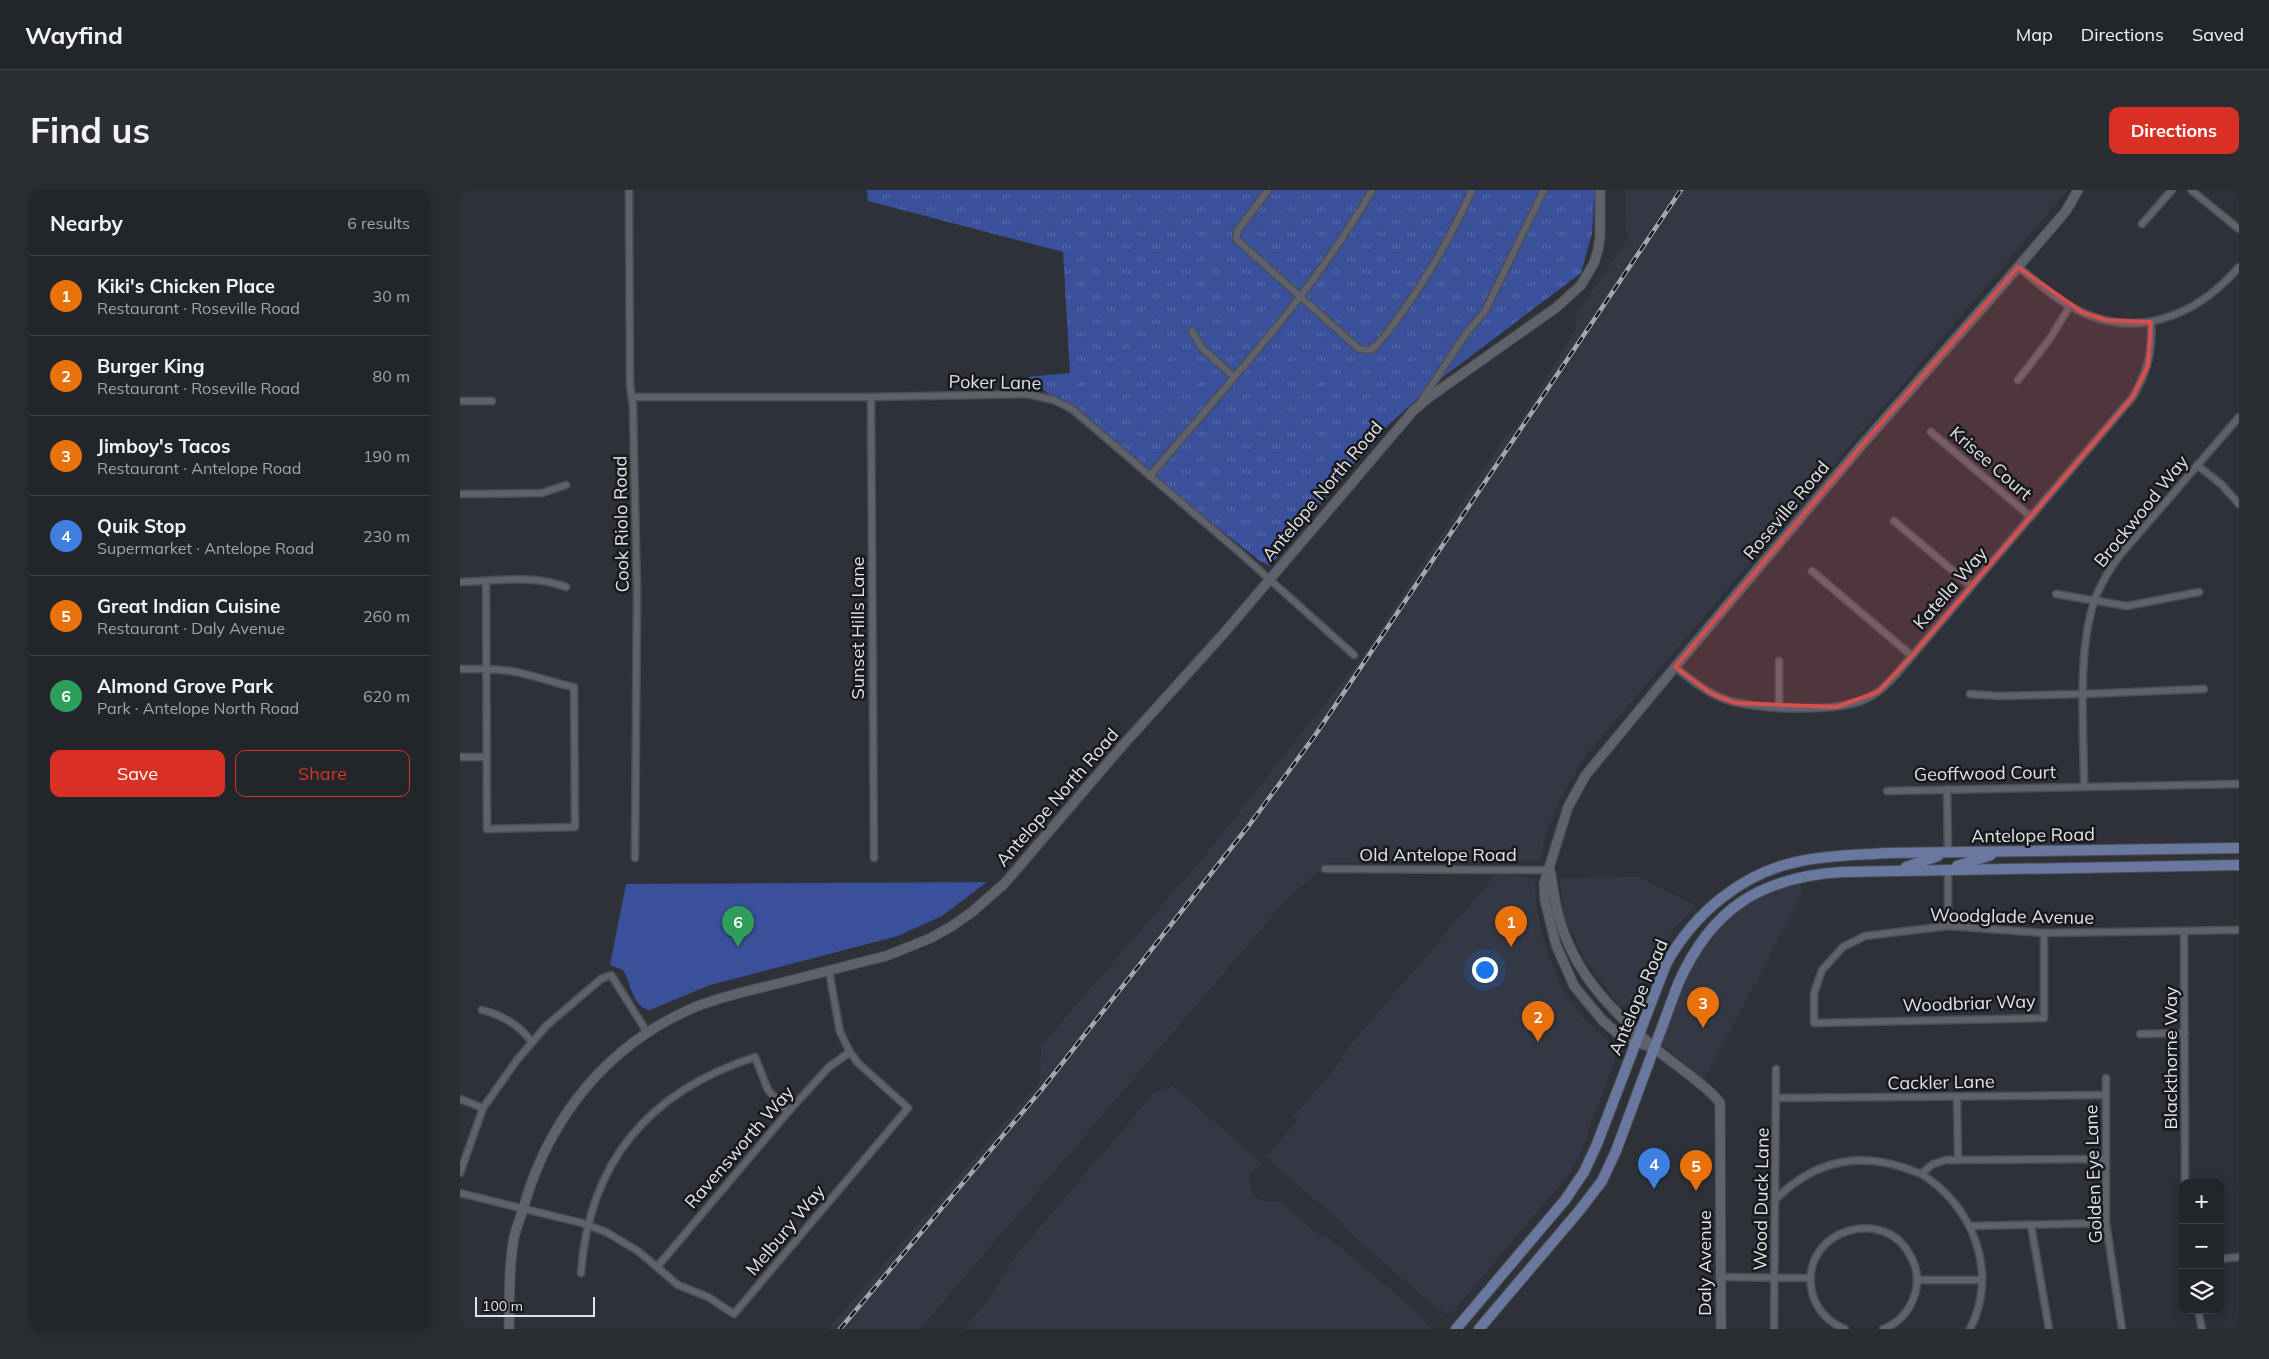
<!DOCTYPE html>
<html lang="en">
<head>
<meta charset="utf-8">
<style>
	:root { --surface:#22252a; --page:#2a2d32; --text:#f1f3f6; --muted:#a2a5a8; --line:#3f4247; --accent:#d93025 }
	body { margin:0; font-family:Mulish,sans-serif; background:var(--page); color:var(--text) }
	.controls { position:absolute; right:15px; bottom:15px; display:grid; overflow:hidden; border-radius:10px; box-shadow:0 2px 12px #0003 }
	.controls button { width:45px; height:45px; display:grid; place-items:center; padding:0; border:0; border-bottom:1px solid var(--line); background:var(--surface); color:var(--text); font:25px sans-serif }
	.scale { position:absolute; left:15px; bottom:12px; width:120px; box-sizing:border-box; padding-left:5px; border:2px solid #e1e3e7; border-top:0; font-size:14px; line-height:18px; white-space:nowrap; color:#e1e3e7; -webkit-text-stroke:4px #18191c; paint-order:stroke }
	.you { position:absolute; left:1024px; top:779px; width:18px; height:18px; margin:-12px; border:4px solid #fff; border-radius:50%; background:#1a73e8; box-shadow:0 0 0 8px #1a73e833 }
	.badge { display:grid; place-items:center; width:32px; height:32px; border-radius:50%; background:var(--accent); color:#fff; font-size:16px; font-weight:700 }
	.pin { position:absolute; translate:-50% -41px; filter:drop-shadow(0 1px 2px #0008) }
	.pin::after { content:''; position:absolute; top:26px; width:18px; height:15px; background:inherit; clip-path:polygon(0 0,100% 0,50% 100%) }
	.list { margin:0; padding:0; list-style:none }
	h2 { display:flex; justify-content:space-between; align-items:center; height:65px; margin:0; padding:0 20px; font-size:21px }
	h2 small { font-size:16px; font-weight:400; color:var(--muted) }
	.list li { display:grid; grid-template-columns:32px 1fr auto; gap:15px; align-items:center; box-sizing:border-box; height:80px; padding:0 20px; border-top:1px solid var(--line) }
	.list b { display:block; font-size:19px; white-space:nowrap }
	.list p { margin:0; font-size:16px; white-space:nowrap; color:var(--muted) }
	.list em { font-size:16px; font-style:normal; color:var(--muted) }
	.actions { display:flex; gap:10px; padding:15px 20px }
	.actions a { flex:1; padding:11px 0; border:1px solid var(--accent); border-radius:10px; text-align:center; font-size:18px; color:var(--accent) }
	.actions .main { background:var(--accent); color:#fff }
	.icon { flex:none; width:28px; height:28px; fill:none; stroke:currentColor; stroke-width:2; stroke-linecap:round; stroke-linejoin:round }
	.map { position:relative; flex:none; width:1779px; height:1139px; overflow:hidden; border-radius:10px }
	header { display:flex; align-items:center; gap:30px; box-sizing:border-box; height:70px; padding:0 25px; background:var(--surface); border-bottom:1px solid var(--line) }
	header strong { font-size:24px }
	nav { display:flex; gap:28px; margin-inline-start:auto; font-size:18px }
	.intro { display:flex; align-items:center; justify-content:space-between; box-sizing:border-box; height:120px; padding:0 30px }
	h1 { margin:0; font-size:35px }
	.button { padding:12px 22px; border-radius:10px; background:var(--accent); color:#fff; font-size:18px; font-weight:700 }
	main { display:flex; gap:30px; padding:0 30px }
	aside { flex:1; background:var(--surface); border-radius:10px; box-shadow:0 2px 12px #0003 }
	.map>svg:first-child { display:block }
</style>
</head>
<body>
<header>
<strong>Wayfind</strong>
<nav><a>Map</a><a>Directions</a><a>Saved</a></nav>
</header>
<div class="intro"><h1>Find us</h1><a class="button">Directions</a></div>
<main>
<aside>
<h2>Nearby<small>6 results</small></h2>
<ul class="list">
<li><span class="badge" style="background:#e8710a">1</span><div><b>Kiki's Chicken Place</b><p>Restaurant · Roseville Road</p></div><em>30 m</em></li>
<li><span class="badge" style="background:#e8710a">2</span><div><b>Burger King</b><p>Restaurant · Roseville Road</p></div><em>80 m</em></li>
<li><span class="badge" style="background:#e8710a">3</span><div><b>Jimboy's Tacos</b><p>Restaurant · Antelope Road</p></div><em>190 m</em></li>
<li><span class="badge" style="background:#3f7fe0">4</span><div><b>Quik Stop</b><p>Supermarket · Antelope Road</p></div><em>230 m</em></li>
<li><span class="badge" style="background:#e8710a">5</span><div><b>Great Indian Cuisine</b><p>Restaurant · Daly Avenue</p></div><em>260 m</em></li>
<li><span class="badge" style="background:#2e9e5b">6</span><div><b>Almond Grove Park</b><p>Park · Antelope North Road</p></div><em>620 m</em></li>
</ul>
<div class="actions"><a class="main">Save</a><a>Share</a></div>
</aside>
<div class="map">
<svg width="1779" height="1139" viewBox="0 0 1779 1139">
	<defs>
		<pattern id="grass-tufts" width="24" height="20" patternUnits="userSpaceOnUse" patternTransform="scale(1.25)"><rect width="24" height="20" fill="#3a509a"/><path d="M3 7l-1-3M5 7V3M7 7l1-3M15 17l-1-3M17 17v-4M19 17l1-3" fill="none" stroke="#5669a8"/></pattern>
	</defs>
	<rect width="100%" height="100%" fill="#2e3138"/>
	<g fill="#343845">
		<polygon points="1165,0 1608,0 1126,565 1101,608 1086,642 1080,671 868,673 826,710 460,1139 368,1139 580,891 581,856 742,669 899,471 1044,248 1057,236 1118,135 1114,133 1117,124 1170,45 1166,44"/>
		<polygon points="1037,683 1075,689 1076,712 1082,746 1092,775 1104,801 1122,827 1156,858 1157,864 1120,964 1109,984 990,1125 975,1117 884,1038 878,1029 810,972 812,969 807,965 838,930 834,926 883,869 881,866"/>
		<polygon points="1179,687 1236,716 1214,738 1200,760 1176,812 1160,816 1127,772 1104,726 1099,688"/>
		<polygon points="1339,690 1343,703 1244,890 1201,853 1227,784 1242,756 1260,732 1290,711 1314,699"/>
		<polygon points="713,896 802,973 791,983 790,990 790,997 795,1007 804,1011 820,1012 858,1044 870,1049 936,1104 972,1139 504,1139 526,1113 557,1064 693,904"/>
	</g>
	<polygon fill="url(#grass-tufts)" points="407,0 1135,0 1132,43 1121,83 974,194 916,246 810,376 800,371 567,187 610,183 603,62 408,11"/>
	<path fill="#3a509a" d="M 527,692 L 482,726 L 438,746 L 250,795 L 190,820 C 172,818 171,792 163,780 L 150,775 L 166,694 Z"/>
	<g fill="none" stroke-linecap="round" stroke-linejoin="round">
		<g stroke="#4b4e53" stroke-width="9">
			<g id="street">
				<polyline points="169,0 170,195 173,216 177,404 175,668"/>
				<path d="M 808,0 L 778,40 L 776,49 L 899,159 L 911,160 C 924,149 933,135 943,121 C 970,83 993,43 1012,0"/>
				<polyline points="1731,0 1779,39"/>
				<polyline points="1682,34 1712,0"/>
				<path d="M 1558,77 C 1575,90 1591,106 1610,116 C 1672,152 1735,128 1779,77"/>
				<polyline points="732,141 742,158 774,187"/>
				<polyline points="1558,190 1589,150 1610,116"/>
				<polyline points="172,207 411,207 567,204 594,210 612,219 778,361 894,465"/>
				<polyline points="411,207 414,668"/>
				<polyline points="962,210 1005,145 1025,121 1084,0"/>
				<polyline points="0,211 32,211"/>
				<polyline points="1471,242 1571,327"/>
				<polyline points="1737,275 1761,294 1779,314"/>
				<path d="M 690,286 C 767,194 852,105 912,0"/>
				<polyline points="0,304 82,303 106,295"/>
				<polyline points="1434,331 1511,396"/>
				<polyline points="1352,381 1452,466"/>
				<path d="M 0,392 C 34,391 75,384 106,397"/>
				<polyline points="1596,404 1667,416 1739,402"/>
				<path d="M 1215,477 C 1230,489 1244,501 1262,508 C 1293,521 1379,523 1408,508 C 1427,498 1439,481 1452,466 L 1672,208 C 1687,184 1693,161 1691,132"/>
				<path d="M 0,479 C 17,479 34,478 50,481 C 72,484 92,493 114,497 L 115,637 L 27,639 C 27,556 26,474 26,391"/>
				<polyline points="1510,504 1540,506 1624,504 1744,499"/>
				<polyline points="1319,517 1319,471"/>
				<polyline points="0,567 27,567"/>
				<path d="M 1624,595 C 1624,539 1616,456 1637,404 C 1643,390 1651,377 1661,364 L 1779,227"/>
				<polyline points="1487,599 1488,663"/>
				<polyline points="1427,601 1779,594"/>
				<polyline points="865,679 1090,680"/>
				<polyline points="1488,679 1488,736"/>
				<polyline points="1584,743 1584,828 1354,833 1354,803 1362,780 1383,757 1405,746 1488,736 1584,743 1779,740"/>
				<polyline points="1724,743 1725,993"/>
				<path d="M 22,820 C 42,825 59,835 71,851"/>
				<polyline points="1680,844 1725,843"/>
				<polyline points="1646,888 1646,1033 1662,1139"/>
				<polyline points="1497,907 1498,970"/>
				<polyline points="1317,908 1646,905"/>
				<polyline points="0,909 23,918"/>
				<polyline points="0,983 23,918 57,870 86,836 141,789 151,785 187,842"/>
				<path d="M 1461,984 C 1513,1015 1539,1083 1510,1139"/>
				<polyline points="0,1003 122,1033 146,1042 178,1061 218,1095 248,1107 274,1124 448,918 398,873 390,862 380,842 369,781"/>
				<path d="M 1315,1010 C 1357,967 1406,960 1461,984 L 1473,974 L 1486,970 L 1646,969"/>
				<polyline points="1571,1035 1589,1139"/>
				<polyline points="1510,1036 1646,1033"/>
				<polyline points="1760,1069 1779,1067"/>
				<polyline points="197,1077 328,922 369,877 390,862"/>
				<path d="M 121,1083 C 129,971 190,901 295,867 L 308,900 L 328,922"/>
				<polyline points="1261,1087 1350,1088"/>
				<polyline points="1457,1090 1522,1090"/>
				<polyline points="1738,1120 1742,1139"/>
				<polyline points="1314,1139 1316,879"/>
				<path d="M 1385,1139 C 1367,1132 1353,1116 1351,1096 C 1344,1039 1426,1015 1451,1067 C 1457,1078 1459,1091 1455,1104 C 1450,1120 1439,1133 1423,1139"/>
			</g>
		</g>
		<g stroke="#4b4e53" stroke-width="11">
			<g id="secondary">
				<path d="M 1090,680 C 1092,690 1093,700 1095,710 C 1107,776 1147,817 1196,859 C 1213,874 1248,896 1260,913 L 1261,1139"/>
				<polyline points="1194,858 1163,848 1143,831 1114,796 1096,755 1085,711 1084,694 1108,617 1125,586 1215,477 1401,256 1546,91 1606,21 1618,0"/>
				<path d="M 49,1139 C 50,1109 48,1078 54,1048 C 56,1037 61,1027 64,1016 C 89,928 147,855 233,818 C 259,807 288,801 316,794 C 353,785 389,775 426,766 L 471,748 L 492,736 L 512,722 L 544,694 L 663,555 L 765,442 L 953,221 L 968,208 L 1097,117 L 1121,95 L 1134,73 L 1138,60 L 1140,46 L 1140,0"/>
			</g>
		</g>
		<g stroke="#4b4e53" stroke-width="12">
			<g id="primary">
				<polyline points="1497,676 1531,665"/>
				<polyline points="1446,677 1478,666"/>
				<path d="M 996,1139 L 1105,1010 L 1124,982 L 1137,954 L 1206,774 C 1234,723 1283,682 1341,671 C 1369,665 1399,665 1428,663 L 1779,658"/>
				<path d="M 1019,1139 L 1119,1021 L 1142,991 L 1156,961 L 1218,794 C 1251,719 1300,687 1382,682 L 1779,675"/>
			</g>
		</g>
		<use href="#street" stroke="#5f626a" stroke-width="6"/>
		<use href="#secondary" stroke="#5f626a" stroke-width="9"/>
		<use href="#primary" stroke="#6a789f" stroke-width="10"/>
		<g stroke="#a5a7ac" stroke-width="4.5">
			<polyline id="rail" points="380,1139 582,899 790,634 856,544 1221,0"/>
		</g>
		<use href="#rail" stroke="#18191c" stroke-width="2.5" stroke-dasharray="8" stroke-linecap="butt"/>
	</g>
	<path fill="#d84d4e" fill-opacity="0.2" stroke="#d84d4e" stroke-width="4" stroke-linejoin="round" d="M 1558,77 L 1622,122 L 1647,130 L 1691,132 L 1688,176 L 1672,208 L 1452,466 L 1418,502 L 1376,517 L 1275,513 L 1252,504 L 1215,477 L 1401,256 Z"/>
	<g text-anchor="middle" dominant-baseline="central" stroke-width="5" stroke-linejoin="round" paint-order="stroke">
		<g font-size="18" fill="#e1e3e7" stroke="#18191c">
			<text transform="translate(535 192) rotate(1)">Poker Lane</text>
			<text transform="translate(1531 273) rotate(41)">Krisee Court</text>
			<text transform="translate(862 301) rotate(-50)">Antelope North Road</text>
			<text transform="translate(1326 320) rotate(-50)">Roseville Road</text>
			<text transform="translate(1681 321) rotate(-51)">Brockwood Way</text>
			<text transform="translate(161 334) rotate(-91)">Cook Riolo Road</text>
			<text transform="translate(1490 398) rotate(-49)">Katella Way</text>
			<text transform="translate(397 438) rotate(-90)">Sunset Hills Lane</text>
			<text transform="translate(1525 583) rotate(-1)">Geoffwood Court</text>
			<text transform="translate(597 607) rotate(-49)">Antelope North Road</text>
			<text transform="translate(1573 645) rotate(-1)">Antelope Road</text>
			<text x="978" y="664">Old Antelope Road</text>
			<text transform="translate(1552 726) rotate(1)">Woodglade Avenue</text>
			<text transform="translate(1178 807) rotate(-67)">Antelope Road</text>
			<text transform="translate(1509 813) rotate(-2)">Woodbriar Way</text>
			<text transform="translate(1710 868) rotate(-90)">Blackthorne Way</text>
			<text transform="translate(1481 892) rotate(-1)">Cackler Lane</text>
			<text transform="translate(279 957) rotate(-49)">Ravensworth Way</text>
			<text transform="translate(1633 984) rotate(-92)">Golden Eye Lane</text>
			<text transform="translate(1301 1009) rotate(-89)">Wood Duck Lane</text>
			<text transform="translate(325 1040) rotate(-50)">Melbury Way</text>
			<text transform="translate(1244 1073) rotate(-90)">Daly Avenue</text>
		</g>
	</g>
</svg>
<div class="controls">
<button>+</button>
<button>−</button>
<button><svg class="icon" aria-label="layers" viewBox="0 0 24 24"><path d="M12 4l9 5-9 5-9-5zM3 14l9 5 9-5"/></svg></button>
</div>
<div class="scale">100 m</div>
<div class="you"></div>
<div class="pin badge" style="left:1051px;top:757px;background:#e8710a">1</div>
<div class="pin badge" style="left:1078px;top:852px;background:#e8710a">2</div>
<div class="pin badge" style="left:1243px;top:838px;background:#e8710a">3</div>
<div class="pin badge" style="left:1194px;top:999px;background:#3f7fe0">4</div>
<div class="pin badge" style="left:1236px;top:1001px;background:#e8710a">5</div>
<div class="pin badge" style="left:278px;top:757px;background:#2e9e5b">6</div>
</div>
</main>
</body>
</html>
